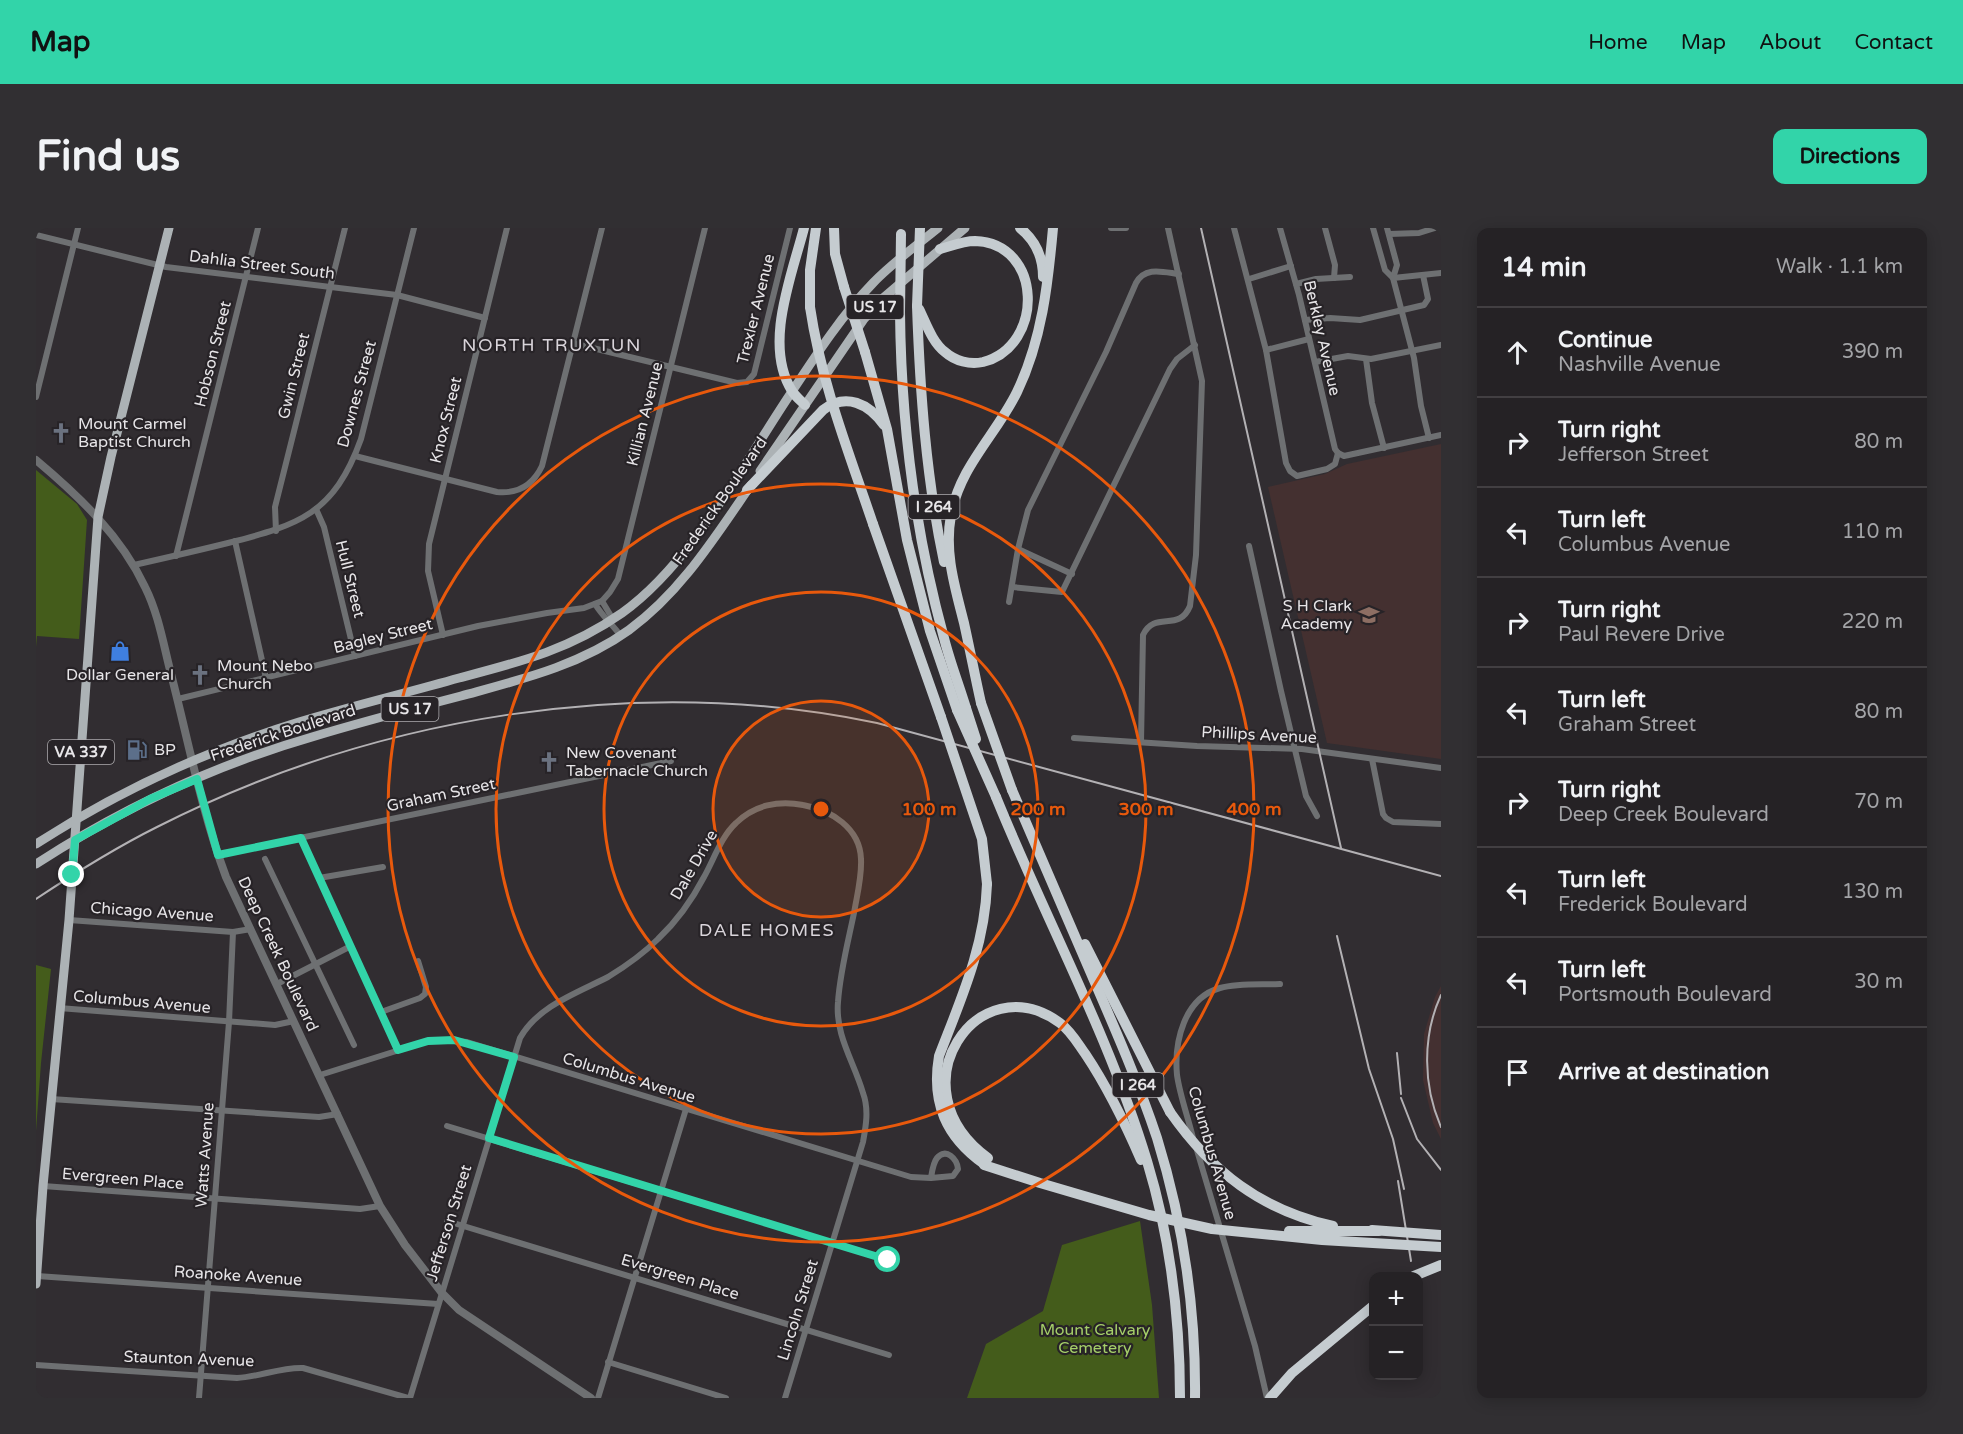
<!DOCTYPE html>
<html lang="en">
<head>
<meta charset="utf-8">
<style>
	:root { --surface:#252225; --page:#312f32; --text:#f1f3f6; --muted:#a3a4a7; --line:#423f42; --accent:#32d4a9 }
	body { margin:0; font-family:"Varela Round",sans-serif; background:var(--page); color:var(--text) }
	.controls { position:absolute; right:18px; bottom:18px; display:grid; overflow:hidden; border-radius:12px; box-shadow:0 3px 15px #0003 }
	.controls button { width:54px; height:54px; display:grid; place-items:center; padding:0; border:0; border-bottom:2px solid var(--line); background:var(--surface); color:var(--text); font:30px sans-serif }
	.stop { position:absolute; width:18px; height:18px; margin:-14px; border:4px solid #32d4a9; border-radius:50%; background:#fff }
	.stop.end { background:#32d4a9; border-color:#fff; box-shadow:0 2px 6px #0008 }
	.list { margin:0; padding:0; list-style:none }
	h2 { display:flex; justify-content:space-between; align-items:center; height:78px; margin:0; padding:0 24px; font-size:26px }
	h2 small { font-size:20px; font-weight:400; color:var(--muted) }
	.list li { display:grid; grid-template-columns:39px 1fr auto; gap:18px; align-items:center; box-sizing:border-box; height:90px; padding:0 24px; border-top:2px solid var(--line) }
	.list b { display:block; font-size:22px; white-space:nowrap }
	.list p { margin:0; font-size:20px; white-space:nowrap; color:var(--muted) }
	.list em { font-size:20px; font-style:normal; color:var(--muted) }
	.icon { flex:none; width:33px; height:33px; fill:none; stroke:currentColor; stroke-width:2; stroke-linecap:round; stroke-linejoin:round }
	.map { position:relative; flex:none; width:1405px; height:1170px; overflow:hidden; border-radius:12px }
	header { display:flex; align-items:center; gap:36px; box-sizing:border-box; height:84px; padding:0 30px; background:var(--accent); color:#111 }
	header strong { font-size:28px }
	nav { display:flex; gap:33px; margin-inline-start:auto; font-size:21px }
	.intro { display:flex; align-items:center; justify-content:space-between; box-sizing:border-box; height:144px; padding:0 36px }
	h1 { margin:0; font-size:42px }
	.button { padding:15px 27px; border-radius:12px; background:var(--accent); color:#111; font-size:21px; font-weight:700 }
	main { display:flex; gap:36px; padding:0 36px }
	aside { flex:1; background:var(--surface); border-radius:12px; box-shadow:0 3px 15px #0003 }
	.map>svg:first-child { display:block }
</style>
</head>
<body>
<header>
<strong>Map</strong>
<nav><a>Home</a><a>Map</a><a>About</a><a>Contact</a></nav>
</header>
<div class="intro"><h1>Find us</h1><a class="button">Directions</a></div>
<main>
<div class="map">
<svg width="1405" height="1170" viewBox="0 0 1405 1170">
	<rect width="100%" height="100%" fill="#312d31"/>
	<polygon fill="#443031" points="1405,758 1405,911 1397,895 1387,852 1388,806 1399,769"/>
	<polygon fill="#443030" points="1405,216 1405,531 1291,515 1232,259 1289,246 1311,236"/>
	<g fill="#445c1b">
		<polygon points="0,242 41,276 51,292 43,411 1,408 0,419"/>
		<polygon points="0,737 15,741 5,835 0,903"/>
		<polygon points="1104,993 1116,1077 1123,1170 931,1170 950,1116 1007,1083 1026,1017"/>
	</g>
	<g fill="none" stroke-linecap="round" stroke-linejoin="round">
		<g stroke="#6e7072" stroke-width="6">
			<polyline points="1075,0 1090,0"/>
			<polyline points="1198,0 1230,122 1250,235 1254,243 1261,248 1291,241 1299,236 1302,225"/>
			<polyline points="1244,0 1263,67 1299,221 1302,225"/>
			<polyline points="1289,0 1299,37 1298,50"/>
			<polyline points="1337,0 1349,42 1357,50 1361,37 1351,0"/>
			<polyline points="1353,6 1383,5 1399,0"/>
			<polyline points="0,7 130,39 361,67 449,90"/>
			<polyline points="1213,51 1255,38"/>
			<polyline points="1260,56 1280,51 1314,49"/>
			<polyline points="1269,92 1294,90 1324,92 1388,77 1392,71 1387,47"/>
			<polyline points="536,115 701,155 711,154 718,146 754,0"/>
			<polyline points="1230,122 1273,111"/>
			<polyline points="1330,131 1336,175 1348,220"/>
			<polyline points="1279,134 1312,128 1335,131 1405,117"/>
			<polyline points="0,169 42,0"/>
			<polyline points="1393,210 1385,178 1378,130 1357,50 1405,45"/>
			<polyline points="1302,225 1308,228 1405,207"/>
			<path d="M 319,228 L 461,264 C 482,266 497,257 506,238 L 566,0"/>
			<polyline points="280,281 288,299 319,428"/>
			<polyline points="240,303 239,279 309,0"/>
			<polyline points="199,313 230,450"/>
			<polyline points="1213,318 1245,463 1270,568 1281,588"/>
			<polyline points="982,321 1036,346"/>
			<polyline points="140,328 222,0"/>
			<path d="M 98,337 C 129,330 160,323 192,315 C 263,297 298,286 325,211 L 378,0"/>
			<polyline points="976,359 1026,364 1134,141 1141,131 1159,117"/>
			<polyline points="566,373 575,388 574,392"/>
			<path d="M 973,374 L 982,321 L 992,282 L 1070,124 L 1100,55 C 1109,38 1127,44 1143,46"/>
			<path d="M 559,376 C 567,389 576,396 584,407"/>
			<polyline points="407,407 392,343 393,316 471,0"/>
			<polyline points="142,471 442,398 511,385 548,380 566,373 574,364 582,351 669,0"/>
			<polyline points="1038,510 1161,518 1266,521 1405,540"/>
			<path d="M 1105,514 L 1107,407 C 1119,382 1143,405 1154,378 L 1160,327 L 1166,153 L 1132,0"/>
			<polyline points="1336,531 1347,586 1350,590 1357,594 1405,596"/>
			<polyline points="265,610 362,822"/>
			<polyline points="182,627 635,533"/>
			<polyline points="229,631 318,817"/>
			<polyline points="283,650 347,639"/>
			<polyline points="33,692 197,704 215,701"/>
			<polyline points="241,756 315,718"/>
			<polyline points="23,780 239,797 258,793"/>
			<polyline points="345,784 384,770 389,766 390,759 382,733"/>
			<path d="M 284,847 L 392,813 L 404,812 L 431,814 L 875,949 L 895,950 L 917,948 L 922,941 C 921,931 910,919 901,930 C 897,935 896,944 895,950"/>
			<polyline points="15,871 283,889 302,886"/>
			<polyline points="411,898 852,1032"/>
			<path d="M 1157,910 C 1152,889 1144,868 1141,847 C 1138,814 1148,770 1184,760 C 1203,755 1225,757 1244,756"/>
			<polyline points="1160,919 1219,1118 1231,1170"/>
			<polyline points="7,958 324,981 344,978"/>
			<polyline points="411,993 853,1127"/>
			<polyline points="1,1048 402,1076"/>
			<polyline points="572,1134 690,1170"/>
			<path d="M 0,1137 L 201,1150 C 223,1149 245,1139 267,1140 L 372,1170"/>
			<polyline points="163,1170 193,794 197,704"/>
			<path d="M 374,1170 L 484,810 C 502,778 541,765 572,749 C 590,738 607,726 622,711 C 641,693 656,672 668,649 C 678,631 685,609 700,595 C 718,577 743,572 767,577 C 795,582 824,600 825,631 C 826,649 821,667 818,685 C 812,714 804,744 802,774 C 799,807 818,834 827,865 C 833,881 830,898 827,914 L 749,1170"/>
			<polyline points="562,1170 650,881"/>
		</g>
		<path stroke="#6e7072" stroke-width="8" d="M 0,232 C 43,268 85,308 109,359 C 122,385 127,414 134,442 C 152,511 165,582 190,649 L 344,978 L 369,1017 L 406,1065 L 423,1082 L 555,1170"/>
		<g stroke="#acb2b5" stroke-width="9">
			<polyline points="724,243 828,91 846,71 929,0"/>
			<path d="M 0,616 C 81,564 172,522 263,494 C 316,478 370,465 423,450 C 484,434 533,422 586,385 C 655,336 708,235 755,165 C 780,127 806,87 837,55 C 856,35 880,18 902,0"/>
			<path d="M 0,636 C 85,581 179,537 276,509 C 325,494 375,481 425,468 C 483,452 543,438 593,402 C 645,364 679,309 715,257"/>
			<polyline points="0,1056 7,958 33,692 62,289 75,229 133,0"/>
		</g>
		<g stroke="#c5ccd0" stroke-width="10">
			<path d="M 768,0 C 756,47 727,117 756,163 C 759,168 765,173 769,177"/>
			<polyline points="798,0 799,26 808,59"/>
			<path d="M 984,0 C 999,12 1007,29 1007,49"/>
			<path d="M 881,78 C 884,164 890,249 908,334"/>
			<polyline points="774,79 774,42 780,0"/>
			<path d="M 883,81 C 890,95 896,114 909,124 C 919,133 934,137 947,134 C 1009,118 1007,15 939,13 C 927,13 915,18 904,21"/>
			<path d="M 864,84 C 865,193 879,304 908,410 C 914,434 923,457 930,480"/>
			<polyline points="829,124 851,201 871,312 894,403 921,482"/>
			<path d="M 711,262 L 787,182 C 810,164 833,176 848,197"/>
			<polyline points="837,296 905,489"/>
			<path d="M 945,475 C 939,448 934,422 928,395 C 919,359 908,325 915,287 C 924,238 960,207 981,164 C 1006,112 1012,56 1017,0"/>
			<path d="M 976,562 C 1003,625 1030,688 1057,750 C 1080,803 1103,856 1121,910 C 1147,994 1160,1082 1159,1170"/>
			<path d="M 960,569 C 1009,690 1073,807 1111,933 C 1134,1009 1144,1091 1144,1170"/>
			<polyline points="1049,716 1134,884"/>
			<path d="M 952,930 C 856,860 942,735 1024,795 C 1035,803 1042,816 1050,827 C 1072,860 1089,895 1105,932"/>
			<path d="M 948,936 C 910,909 895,875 903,828 C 925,771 949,718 951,656"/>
			<polyline points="1378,1048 1405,1037"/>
			<polyline points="1234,1170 1256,1145 1338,1077"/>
		</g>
		<g stroke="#b3b1b4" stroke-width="2">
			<polyline points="1165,0 1305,620"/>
			<path d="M 0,671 C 39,645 79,620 121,599 C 339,488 601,445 841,495 L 1405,648"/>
			<polyline points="1301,708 1333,841 1357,911 1368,961"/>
			<path d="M 1405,767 C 1386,808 1387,858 1405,899"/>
			<polyline points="1361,825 1365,866"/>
			<polyline points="1365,870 1381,911 1405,942"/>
			<polyline points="1362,953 1375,1033"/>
		</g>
		<g stroke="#c5ccd0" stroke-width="10">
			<polyline points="808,59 829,124"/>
			<polyline points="881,78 884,0"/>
			<path d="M 774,79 C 785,154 813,225 837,296"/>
			<polyline points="864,84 865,6"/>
			<polyline points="945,475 976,562"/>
			<polyline points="930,480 940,511"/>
			<polyline points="921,482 960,569"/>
			<polyline points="905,489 946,611 951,656"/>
			<path d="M 1134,884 C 1176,944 1225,982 1297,998"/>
			<polyline points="948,937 1004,955 1113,987 1176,1001 1286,1012 1405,1019"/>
			<polyline points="1336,1002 1405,1007"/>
			<polyline points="1253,1003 1343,1003"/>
		</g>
	</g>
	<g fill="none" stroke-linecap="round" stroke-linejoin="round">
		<polyline stroke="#32d4a9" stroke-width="8" points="36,647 39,612 114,571 161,551 182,627 265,610 362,822 392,813 418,812 478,829 453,910 852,1032"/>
	</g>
	<circle cx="785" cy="581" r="108" fill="#e8590c" fill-opacity=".12"/>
	<g fill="none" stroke="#e8590c" stroke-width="3">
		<circle cx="785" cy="581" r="108"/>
		<circle cx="785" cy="581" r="217"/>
		<circle cx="785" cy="581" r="325"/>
		<circle cx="785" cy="581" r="433"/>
	</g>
	<defs>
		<g id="church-bare" transform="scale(1.62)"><path d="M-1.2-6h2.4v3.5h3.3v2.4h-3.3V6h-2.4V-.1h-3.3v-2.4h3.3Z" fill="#6b7280" stroke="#272327" stroke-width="2.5" paint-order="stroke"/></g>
		<g id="school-bare" transform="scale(1.62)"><path d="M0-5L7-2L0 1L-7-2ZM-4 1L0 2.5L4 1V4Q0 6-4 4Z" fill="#8d6e63" stroke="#272327" stroke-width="2.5" paint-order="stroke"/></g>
		<g id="shop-bare" transform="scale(1.62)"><path d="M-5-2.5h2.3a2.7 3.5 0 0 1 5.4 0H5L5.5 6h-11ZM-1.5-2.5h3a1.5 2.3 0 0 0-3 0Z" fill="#3f7fe0" stroke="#272327" stroke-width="2.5" paint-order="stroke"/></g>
		<g id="fuel-bare" transform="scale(1.62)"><path d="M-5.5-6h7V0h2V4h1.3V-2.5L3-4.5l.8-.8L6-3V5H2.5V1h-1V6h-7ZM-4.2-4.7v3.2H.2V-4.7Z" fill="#5c6f8a" stroke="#272327" stroke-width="2.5" paint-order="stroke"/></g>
	</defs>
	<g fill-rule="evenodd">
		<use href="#church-bare" x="25" y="205"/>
		<use href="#school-bare" x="1333" y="387"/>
		<use href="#shop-bare" x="84" y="423"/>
		<use href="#church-bare" x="164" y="447"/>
		<use href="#fuel-bare" x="101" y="522"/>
		<use href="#church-bare" x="513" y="534"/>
	</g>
	<g text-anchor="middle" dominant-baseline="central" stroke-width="4.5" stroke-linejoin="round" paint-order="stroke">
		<g fill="#272327" stroke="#adabae" stroke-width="1.5">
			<rect x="810.5" y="67" width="57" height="24" rx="4.5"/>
			<rect x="872.5" y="267" width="51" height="24" rx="4.5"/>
			<rect x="345.5" y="469" width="57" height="24" rx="4.5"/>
			<rect x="12" y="512" width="66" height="24" rx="4.5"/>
			<rect x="1076.5" y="845" width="51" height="24" rx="4.5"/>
		</g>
		<g font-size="15" font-weight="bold" fill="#e7e5e8">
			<text x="839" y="79">US 17</text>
			<text x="898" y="279">I 264</text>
			<text x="374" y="481">US 17</text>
			<text x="45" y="524">VA 337</text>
			<text x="1102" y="857">I 264</text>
		</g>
		<g font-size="16" fill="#e7e5e8" stroke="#272327">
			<text transform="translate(226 37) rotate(7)">Dahlia Street South</text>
			<text transform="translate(720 81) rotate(-76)">Trexler Avenue</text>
			<text transform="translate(1286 110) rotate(77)">Berkley Avenue</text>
			<text transform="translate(177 126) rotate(-76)">Hobson Street</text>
			<text transform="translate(258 148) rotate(-76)">Gwin Street</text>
			<text transform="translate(321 166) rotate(-75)">Downes Street</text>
			<text transform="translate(609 186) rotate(-76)">Killian Avenue</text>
			<text transform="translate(410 192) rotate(-76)">Knox Street</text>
			<text transform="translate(684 273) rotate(-55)">Frederick Boulevard</text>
			<text transform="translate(314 351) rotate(76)">Hull Street</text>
			<text transform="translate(347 408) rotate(-14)">Bagley Street</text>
			<text transform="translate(247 505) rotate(-18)">Frederick Boulevard</text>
			<text transform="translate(1223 507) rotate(3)">Phillips Avenue</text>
			<text transform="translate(405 567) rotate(-12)">Graham Street</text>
			<text transform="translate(658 637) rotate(-60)">Dale Drive</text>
			<text transform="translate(116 684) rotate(4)">Chicago Avenue</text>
			<text transform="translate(242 726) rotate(65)">Deep Creek Boulevard</text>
			<text transform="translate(106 774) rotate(5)">Columbus Avenue</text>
			<text transform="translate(593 850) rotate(17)">Columbus Avenue</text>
			<text transform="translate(1176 925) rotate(74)">Columbus Avenue</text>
			<text transform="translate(169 927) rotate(-86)">Watts Avenue</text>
			<text transform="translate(87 951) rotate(5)">Evergreen Place</text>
			<text transform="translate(413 995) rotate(-73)">Jefferson Street</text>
			<text transform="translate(202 1048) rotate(4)">Roanoke Avenue</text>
			<text transform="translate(644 1049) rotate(17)">Evergreen Place</text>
			<text transform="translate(762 1082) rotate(-73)">Lincoln Street</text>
			<text transform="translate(153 1131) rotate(2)">Staunton Avenue</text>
		</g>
		<g font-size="16" fill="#e7e5e8" stroke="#272327" text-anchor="start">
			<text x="42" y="196">Mount Carmel<tspan x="42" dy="18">Baptist Church</tspan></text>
			<text x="1316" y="378" text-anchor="end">S H Clark<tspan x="1316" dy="18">Academy</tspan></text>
			<text x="181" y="438">Mount Nebo<tspan x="181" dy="18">Church</tspan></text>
			<text x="84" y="447" text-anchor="middle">Dollar General</text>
			<text x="118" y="522">BP</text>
			<text x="530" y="525">New Covenant<tspan x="530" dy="18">Tabernacle Church</tspan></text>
		</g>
		<g font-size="16" fill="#a5cf69" stroke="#272327">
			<text x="1059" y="1102">Mount Calvary<tspan x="1059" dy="18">Cemetery</tspan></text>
		</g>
		<g font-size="18" letter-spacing="1.5" fill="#d9d4da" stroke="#272327">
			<text x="516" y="117">NORTH TRUXTUN</text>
			<text x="731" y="702">DALE HOMES</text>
		</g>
	</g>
	<circle cx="785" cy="581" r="9" fill="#e8590c" stroke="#272327" stroke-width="3"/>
	<g font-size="18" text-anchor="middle" font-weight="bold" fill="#e8590c" stroke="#272327" stroke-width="4.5" stroke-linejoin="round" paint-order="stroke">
		<text x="893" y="587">100 m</text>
		<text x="1002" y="587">200 m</text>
		<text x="1110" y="587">300 m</text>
		<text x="1218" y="587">400 m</text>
	</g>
</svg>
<div class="controls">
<button>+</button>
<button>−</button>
</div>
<div class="stop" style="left:852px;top:1032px"></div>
<div class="stop end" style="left:36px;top:647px"></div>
</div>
<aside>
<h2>14 min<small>Walk · 1.1 km</small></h2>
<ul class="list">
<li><svg class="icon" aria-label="ahead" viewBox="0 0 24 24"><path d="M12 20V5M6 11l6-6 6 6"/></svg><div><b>Continue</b><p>Nashville Avenue</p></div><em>390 m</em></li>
<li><svg class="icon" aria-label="right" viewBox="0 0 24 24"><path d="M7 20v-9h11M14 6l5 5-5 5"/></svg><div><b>Turn right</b><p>Jefferson Street</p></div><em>80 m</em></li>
<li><svg class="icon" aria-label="left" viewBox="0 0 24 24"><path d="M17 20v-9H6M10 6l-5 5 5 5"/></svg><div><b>Turn left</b><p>Columbus Avenue</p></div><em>110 m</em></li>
<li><svg class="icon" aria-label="right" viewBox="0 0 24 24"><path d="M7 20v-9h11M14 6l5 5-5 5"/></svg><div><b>Turn right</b><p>Paul Revere Drive</p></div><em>220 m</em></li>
<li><svg class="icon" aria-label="left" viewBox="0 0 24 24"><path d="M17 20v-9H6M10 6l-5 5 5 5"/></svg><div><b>Turn left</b><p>Graham Street</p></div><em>80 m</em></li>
<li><svg class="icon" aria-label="right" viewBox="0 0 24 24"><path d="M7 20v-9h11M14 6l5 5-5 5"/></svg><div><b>Turn right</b><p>Deep Creek Boulevard</p></div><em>70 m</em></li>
<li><svg class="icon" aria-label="left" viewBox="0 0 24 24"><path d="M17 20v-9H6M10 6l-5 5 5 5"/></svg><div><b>Turn left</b><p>Frederick Boulevard</p></div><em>130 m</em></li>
<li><svg class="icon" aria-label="left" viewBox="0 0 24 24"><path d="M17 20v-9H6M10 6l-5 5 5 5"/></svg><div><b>Turn left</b><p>Portsmouth Boulevard</p></div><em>30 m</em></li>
<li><svg class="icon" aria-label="arrive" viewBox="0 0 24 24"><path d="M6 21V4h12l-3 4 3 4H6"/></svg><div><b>Arrive at destination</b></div></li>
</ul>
</aside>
</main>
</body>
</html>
